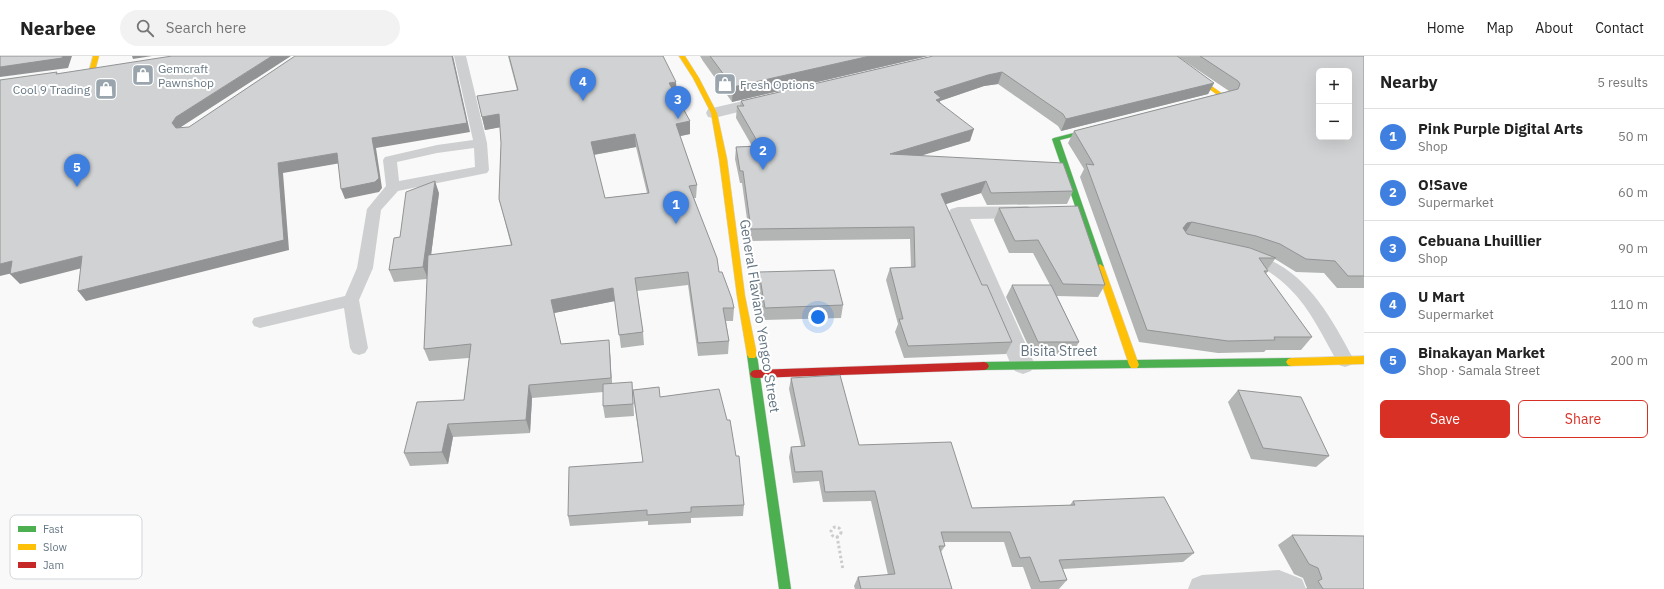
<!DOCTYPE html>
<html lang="en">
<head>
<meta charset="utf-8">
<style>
	:root { --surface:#fff; --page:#f2f2f2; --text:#222; --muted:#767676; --line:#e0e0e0; --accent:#d93025 }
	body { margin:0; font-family:"IBM Plex Sans",sans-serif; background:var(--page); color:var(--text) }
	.controls { position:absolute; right:12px; top:12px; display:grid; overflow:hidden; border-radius:6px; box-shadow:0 4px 16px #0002 }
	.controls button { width:36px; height:36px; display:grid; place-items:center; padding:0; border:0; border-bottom:1px solid var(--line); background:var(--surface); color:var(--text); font:20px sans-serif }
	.you { position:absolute; left:818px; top:261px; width:14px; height:14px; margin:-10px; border:3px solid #fff; border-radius:50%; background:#1a73e8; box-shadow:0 0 0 6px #1a73e833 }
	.badge { display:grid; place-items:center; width:26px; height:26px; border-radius:50%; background:var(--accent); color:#fff; font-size:13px; font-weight:700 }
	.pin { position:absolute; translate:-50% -33px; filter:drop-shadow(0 1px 2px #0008) }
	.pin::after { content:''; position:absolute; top:21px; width:14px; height:12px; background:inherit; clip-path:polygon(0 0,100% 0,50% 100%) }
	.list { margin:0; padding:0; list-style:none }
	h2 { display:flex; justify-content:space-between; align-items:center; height:52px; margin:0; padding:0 16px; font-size:17px }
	h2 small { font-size:13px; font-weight:400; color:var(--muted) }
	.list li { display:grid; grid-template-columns:26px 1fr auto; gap:12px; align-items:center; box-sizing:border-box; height:56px; padding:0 16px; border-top:1px solid var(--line) }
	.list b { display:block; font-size:15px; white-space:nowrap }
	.list p { margin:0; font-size:13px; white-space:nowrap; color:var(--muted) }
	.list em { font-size:13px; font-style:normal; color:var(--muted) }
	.actions { display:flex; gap:8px; padding:12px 16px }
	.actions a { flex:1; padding:9px 0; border:1px solid var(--accent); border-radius:6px; text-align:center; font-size:14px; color:var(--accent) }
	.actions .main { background:var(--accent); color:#fff }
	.icon { flex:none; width:22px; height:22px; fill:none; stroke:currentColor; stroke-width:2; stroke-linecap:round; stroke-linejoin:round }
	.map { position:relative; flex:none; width:1364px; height:533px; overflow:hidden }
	header { display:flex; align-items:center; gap:24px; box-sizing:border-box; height:56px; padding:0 20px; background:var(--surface); border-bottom:1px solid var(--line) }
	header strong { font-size:19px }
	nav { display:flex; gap:22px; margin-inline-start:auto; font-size:14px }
	.search { width:280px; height:36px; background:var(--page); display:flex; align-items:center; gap:10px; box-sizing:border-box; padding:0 14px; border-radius:22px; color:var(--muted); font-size:15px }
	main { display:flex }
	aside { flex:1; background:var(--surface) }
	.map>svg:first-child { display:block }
</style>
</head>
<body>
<header>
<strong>Nearbee</strong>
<div class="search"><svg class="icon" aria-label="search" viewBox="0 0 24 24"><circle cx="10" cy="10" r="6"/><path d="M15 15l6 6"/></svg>Search here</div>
<nav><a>Home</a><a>Map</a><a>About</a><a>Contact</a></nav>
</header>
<main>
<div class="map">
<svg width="1364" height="533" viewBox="0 0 1364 533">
	<rect width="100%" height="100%" fill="#f9f9f9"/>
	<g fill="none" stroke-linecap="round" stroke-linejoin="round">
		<g stroke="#d5d6d7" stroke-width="1">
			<g id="fast">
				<polygon points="1101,70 1104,72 1103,73 1060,84 1104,211 1100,214 1096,211 1052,83 1054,82"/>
				<polygon points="752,295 755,296 757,299 791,533 779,533 747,299 749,296"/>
				<polygon points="1291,302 1294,303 1296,306 1294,309 1291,310 984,314 981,313 979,310 981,307 984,306"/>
			</g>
		</g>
		<g stroke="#d5d6d7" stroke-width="1">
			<g id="slow">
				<polygon points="93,0 99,0 95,15 92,17 89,15"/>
				<polygon points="679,0 685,0 699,22 717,57 727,103 745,240 757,299 755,302 749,302 747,299 737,240 719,103 711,57 693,22"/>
				<polygon points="1162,0 1169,0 1227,41 1203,48 1199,48 1199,46 1219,40"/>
				<polygon points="1100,208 1104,211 1139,309 1137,312 1131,312 1129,309 1096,211"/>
				<polygon points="1364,300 1364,308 1291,310 1288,309 1286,306 1288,303 1291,302"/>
			</g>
		</g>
		<g stroke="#d5d6d7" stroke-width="1">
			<polygon id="jam" points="984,306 987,307 989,310 987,313 984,314 755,322 752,321 750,318 752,315 755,314"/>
		</g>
		<g stroke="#cbcccd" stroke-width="3" stroke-dasharray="2.5 2.5" stroke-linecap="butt">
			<circle cx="836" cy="476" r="5"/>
			<polyline points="837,480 843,514"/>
		</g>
		<g fill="#cecfd0" fill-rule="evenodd">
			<path d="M 454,0 L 466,0 L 487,87 L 489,114 L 487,117 L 482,118 L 398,135 L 381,154 L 373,212 L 359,244 L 368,292 L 365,297 L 359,299 L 353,297 L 350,292 L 344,252 L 260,272 L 254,270 L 252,266 L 254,262 L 345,240 L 357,212 L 367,153 L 386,130 L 383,104 L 385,101 L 437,89 L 473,84 ZM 474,92 L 475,111 L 399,125 L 397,106 L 437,97 Z"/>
			<path d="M 1249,196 C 1304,211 1328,256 1354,304 L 1351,309 L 1345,311 L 1339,309 C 1324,283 1311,253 1289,232 C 1281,224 1272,217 1262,212 C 1255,208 1245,208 1241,201 L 1243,197 Z"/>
		</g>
		<g fill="#cecfd0" fill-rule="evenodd">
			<polygon points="765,40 771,42 773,45 771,48 714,62 708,61 706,57 708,53"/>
			<polygon points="1027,150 1034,152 1037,156 1034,160 1027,162 970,163 1035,309 1031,315 1023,318 1015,315 1011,309 948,157 951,153 958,151"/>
			<polygon points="1279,514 1302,523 1306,533 1188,533 1192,523 1202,519"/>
		</g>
		<use href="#fast" fill="#4caf50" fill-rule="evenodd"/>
		<use href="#slow" fill="#ffc107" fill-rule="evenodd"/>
		<use href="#jam" fill="#c62828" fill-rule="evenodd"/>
	</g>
	<g fill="#b3b5b5" fill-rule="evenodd">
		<path d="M 508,0 L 663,0 L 677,39 L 676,39 L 690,78 L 680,80 L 697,129 L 696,142 L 694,142 L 719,216 L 734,252 L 733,265 L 726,265 L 729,285 L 728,298 L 698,300 L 688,229 L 637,235 L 643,276 L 644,289 L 621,292 L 615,245 L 554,257 L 561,288 L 610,297 L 612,327 L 633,338 L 634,360 L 605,362 L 603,350 L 603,336 L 532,342 L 530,377 L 453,381 L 448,408 L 410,410 L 404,397 L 464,344 L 469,302 L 429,305 L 424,293 L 427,223 L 394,226 L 389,214 L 400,181 L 439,137 L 431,199 L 511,189 L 499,143 L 501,87 L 500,71 L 485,74 L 477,40 L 517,34 ZM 636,91 L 647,137 L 605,142 L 594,99 Z"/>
		<polygon points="700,0 928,0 732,46 703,5"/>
		<polygon points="933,0 1214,27 1208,38 1061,75 1058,70 998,28 984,30 940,45 940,46 970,85 921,99 1073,135 1067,148 987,149 981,137 945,148 982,229 1012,286 1006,298 904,302 895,276 898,268 886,224 890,212 911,211 910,183 750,185 742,127 740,127 735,103 736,91 752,90 736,62 737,50 740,50 741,45"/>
		<polygon points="1177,0 1364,0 1364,232 1337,232 1324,217 1296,216 1275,203 1267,214 1268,215 1266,218 1312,281 1301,294 1266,294 1264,296 1218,297 1139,286 1080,121 1084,113 1068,87 1074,75 1229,35"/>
		<polygon points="999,152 1105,229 1098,241 1057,240 1079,286 1072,298 1032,298 1006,241 1012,229 1050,229 1033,197 1009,197 994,164"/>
		<polygon points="759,216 843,249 841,262 764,264 757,228"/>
		<polygon points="791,322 859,389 972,452 1070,449 1073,445 1194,497 1183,506 1063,513 1067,524 1059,533 1031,533 1023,511 1012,511 1004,486 944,486 945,490 941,496 952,533 855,533 854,530 858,521 888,519 871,445 823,446 819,425 793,427 789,401 791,391 801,390 789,333"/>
		<polygon points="633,334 660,341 736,400 744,449 743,460 691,462 691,467 648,469 648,465 570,470 568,460 643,406 634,346"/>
		<polygon points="1238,334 1329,400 1316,411 1251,403 1228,346"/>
		<polygon points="1292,479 1364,533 1305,533 1307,532 1303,522 1294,518 1278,489"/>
	</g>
	<g fill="#929394">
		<polygon points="63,0 72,0 68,12 0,21 0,11"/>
		<polygon points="132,0 152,0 133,3"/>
		<polygon points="272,0 291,0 181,71 178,77 172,67 176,61"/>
		<polygon points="452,0 453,0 470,76 376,92 382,132 379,136 345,143 341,133 372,82"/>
		<polygon points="870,0 928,0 732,46 733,31"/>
		<polygon points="1002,16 998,28 984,30 940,45 938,54 934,36 988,19"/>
		<polygon points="676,26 677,39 669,40 669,27"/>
		<polygon points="1214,27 1208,38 1061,75 1066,63"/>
		<polygon points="499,58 502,71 485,74 482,61"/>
		<polygon points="690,65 690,78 676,81 676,68"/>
		<polygon points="974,73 970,85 887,110 890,98"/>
		<polygon points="635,78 636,91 592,99 591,86"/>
		<polygon points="337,97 341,107 283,117 289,194 86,245 78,235 278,107"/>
		<polygon points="435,125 439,137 428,223 423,211"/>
		<polygon points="986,125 981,137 937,151 941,138"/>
		<polygon points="1192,166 1184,179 1183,172 1187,167"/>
		<polygon points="82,200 90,210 20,228 10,218"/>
		<polygon points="12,205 21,215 0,220 0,208"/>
		<polygon points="613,232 615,245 554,257 551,244"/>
		<polygon points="609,284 610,297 612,335 611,322"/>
		<polygon points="529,329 532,342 530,377 526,364"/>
		<polygon points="448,368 453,381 448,408 442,396"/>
	</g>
	<g fill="#d0d2d3" stroke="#929394" fill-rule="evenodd">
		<polygon points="0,0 63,0 62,2 0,11"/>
		<polygon points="172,0 272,0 176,61 172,67 176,72 189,71 295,0 452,0 467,67 372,82 379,122 375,126 341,133 337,97 278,107 284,184 78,235 82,200 10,218 12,205 0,208 0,24 57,16 56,18"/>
		<path d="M 509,0 L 663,0 L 676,26 L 669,27 L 690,65 L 676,68 L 697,129 L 689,130 L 717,202 L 719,216 L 722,216 L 732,243 L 734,252 L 723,252 L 729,285 L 698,287 L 688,216 L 635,222 L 643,276 L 619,279 L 613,232 L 551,244 L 561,288 L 609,284 L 611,322 L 529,329 L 526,364 L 448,368 L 442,396 L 404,397 L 417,346 L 464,344 L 471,288 L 424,293 L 428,199 L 512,189 L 499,143 L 501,87 L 499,58 L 482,61 L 477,40 L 518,34 ZM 635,78 L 649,137 L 605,142 L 591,86 Z"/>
		<polygon points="710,0 870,0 733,31"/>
		<polygon points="933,0 1177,0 1214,27 1066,63 1063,58 1002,16 988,19 934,36 941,42 936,44 974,73 890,98 1063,107 1073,135 991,137 986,125 941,138 982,229 987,229 1012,286 908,290 899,263 903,263 890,212 915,211 914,171 751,173 743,115 740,115 736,91 760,90 737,50 744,50 741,45"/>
		<path d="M 1200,0 L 1364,0 L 1364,220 L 1348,220 L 1335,205 L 1306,203 L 1280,188 L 1256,180 L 1192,166 L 1187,167 L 1183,172 L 1187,178 L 1250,192 L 1276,202 L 1259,202 L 1268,215 L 1264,215 L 1312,281 L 1274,281 L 1275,284 L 1228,285 L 1147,274 L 1086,108 L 1094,109 L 1074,75 L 1238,33 L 1240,28 L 1238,25 ZM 1319,15 L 1349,15 L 1349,81 L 1319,81 Z"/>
		<polygon points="435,125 423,211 389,214 394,182 400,181 406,136"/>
		<polygon points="1078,150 1105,229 1063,228 1038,184 1015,185 999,152"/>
		<polygon points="834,214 843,249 765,252 759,216"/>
		<polygon points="1012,229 1051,229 1079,286 1038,286"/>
		<polygon points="840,319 859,389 951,386 972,452 1075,449 1073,445 1164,441 1194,497 1059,504 1067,524 1040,526 1030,501 1020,502 1010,476 941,476 945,490 939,490 952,533 861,533 858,521 895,518 875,435 825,436 822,415 795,416 791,391 805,390 791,322"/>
		<polygon points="632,326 633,348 603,350 603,328"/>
		<polygon points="659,331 660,341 719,333 727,364 730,364 736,400 739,400 744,449 691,451 691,456 647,459 647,454 568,460 569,411 643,406 633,334"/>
		<polygon points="1238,334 1301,341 1329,400 1263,392"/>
		<polygon points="1292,479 1364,480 1364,533 1323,533 1318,525 1322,523 1318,512 1309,508"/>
	</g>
	<defs>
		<g id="shop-square" transform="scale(1.15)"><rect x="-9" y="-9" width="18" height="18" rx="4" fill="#99a4ac" stroke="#fff"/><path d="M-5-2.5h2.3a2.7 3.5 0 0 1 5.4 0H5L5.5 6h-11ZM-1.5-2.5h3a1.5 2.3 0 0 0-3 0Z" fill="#fff"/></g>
	</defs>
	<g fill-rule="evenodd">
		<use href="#shop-square" x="143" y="19"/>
		<use href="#shop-square" x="725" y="28"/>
		<use href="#shop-square" x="106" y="33"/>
	</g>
	<g text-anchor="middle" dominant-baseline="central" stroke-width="4" stroke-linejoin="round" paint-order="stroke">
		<g font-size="12" fill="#657683" stroke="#fff" text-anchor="start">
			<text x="158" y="12">Gemcraft<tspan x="158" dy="14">Pawnshop</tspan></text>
			<text x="740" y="28">Fresh Options</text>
			<text x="90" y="33" text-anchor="end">Cool 9 Trading</text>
		</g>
		<g font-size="14" fill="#657683" stroke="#fff">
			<text transform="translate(760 260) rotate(81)">General Flaviano Yengco Street</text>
			<text x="1059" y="295">Bisita Street</text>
		</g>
	</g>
	<rect x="10" y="459" width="132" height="64" rx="6" fill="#fff" stroke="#d1d6da" stroke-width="1"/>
	<rect x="18" y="470" width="18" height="6" fill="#4caf50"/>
	<rect x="18" y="488" width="18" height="6" fill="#ffc107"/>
	<rect x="18" y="506" width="18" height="6" fill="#c62828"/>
	<g font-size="11" fill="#657683">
		<text x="43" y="477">Fast</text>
		<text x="43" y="495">Slow</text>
		<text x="43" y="513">Jam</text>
	</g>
</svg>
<div class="controls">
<button>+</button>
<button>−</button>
</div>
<div class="you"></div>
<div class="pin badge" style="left:676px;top:168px;background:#3f7fe0">1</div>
<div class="pin badge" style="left:763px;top:114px;background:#3f7fe0">2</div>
<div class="pin badge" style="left:678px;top:63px;background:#3f7fe0">3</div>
<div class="pin badge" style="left:583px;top:45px;background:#3f7fe0">4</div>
<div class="pin badge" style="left:77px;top:131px;background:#3f7fe0">5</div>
</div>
<aside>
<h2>Nearby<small>5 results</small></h2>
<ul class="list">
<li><span class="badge" style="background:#3f7fe0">1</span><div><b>Pink Purple Digital Arts</b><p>Shop</p></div><em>50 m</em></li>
<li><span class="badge" style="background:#3f7fe0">2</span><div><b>O!Save</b><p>Supermarket</p></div><em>60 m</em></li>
<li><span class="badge" style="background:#3f7fe0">3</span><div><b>Cebuana Lhuillier</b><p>Shop</p></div><em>90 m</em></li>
<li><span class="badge" style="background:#3f7fe0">4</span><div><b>U Mart</b><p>Supermarket</p></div><em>110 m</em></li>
<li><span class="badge" style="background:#3f7fe0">5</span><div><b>Binakayan Market</b><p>Shop · Samala Street</p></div><em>200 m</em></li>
</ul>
<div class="actions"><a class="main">Save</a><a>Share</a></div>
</aside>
</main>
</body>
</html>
